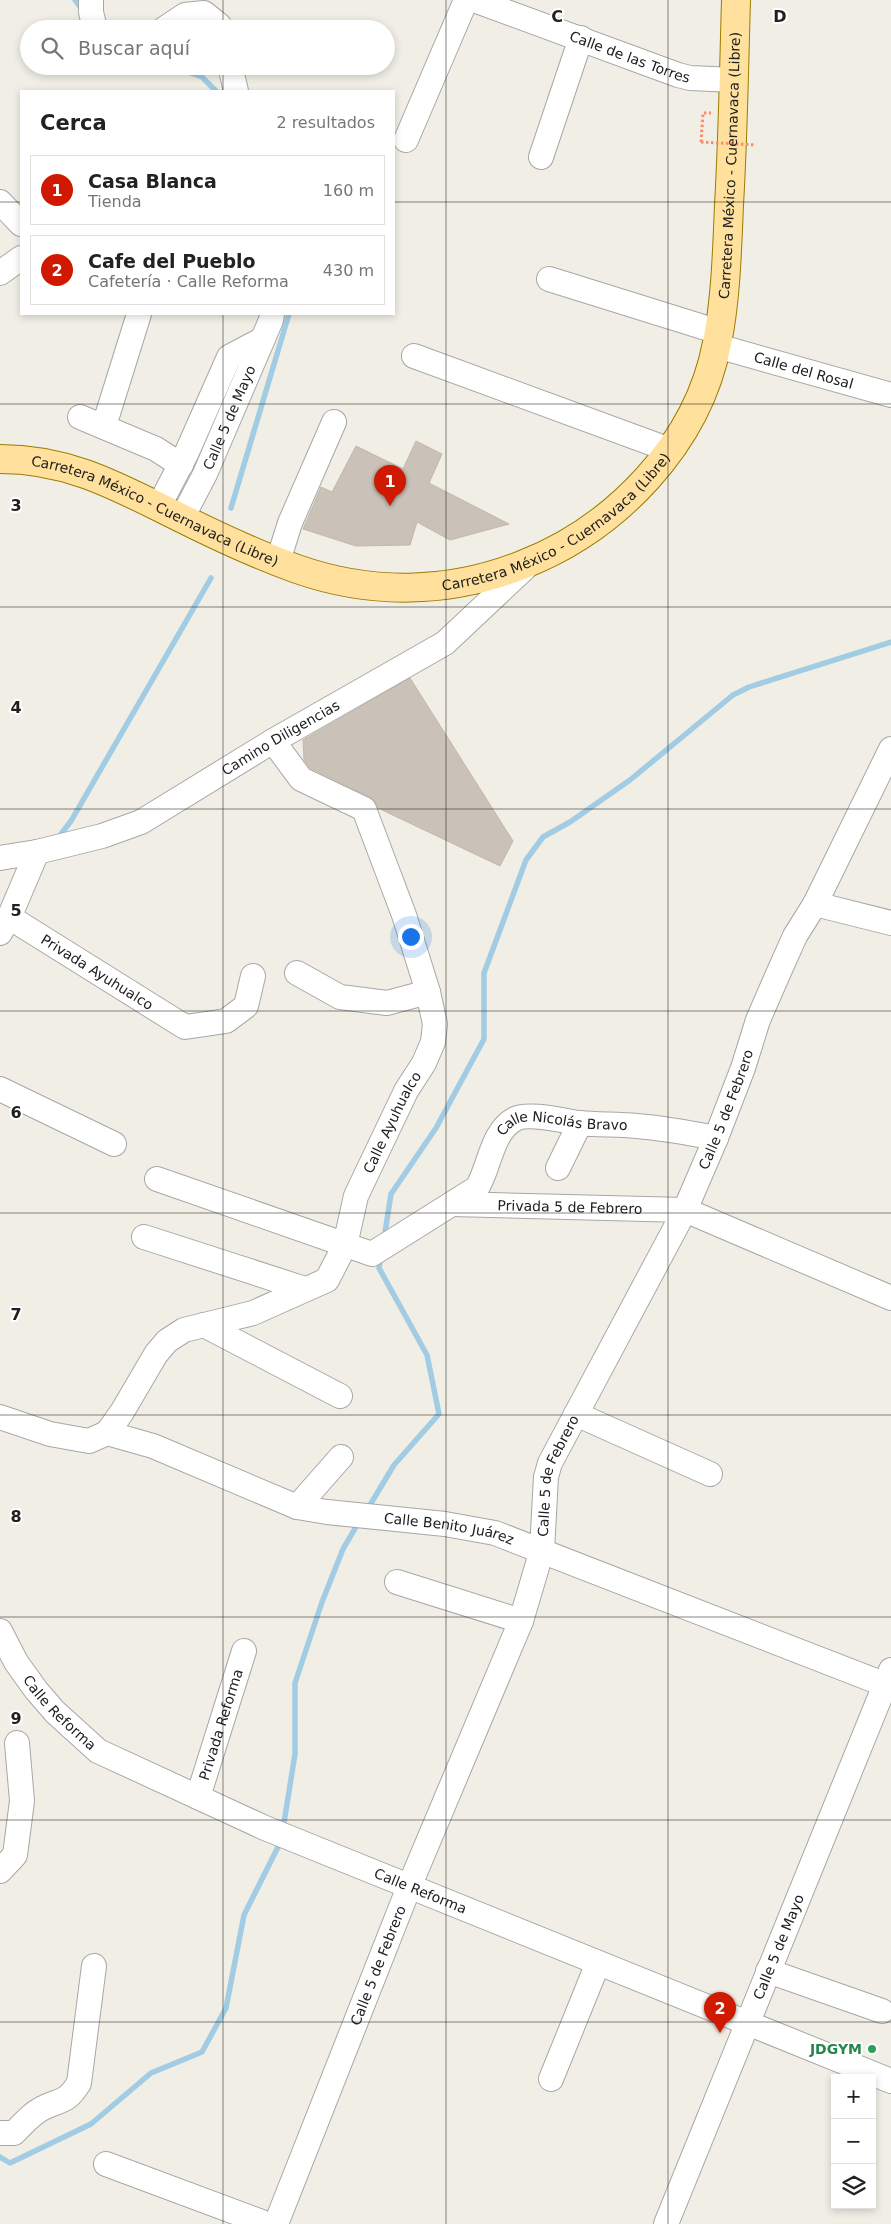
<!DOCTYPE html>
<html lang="es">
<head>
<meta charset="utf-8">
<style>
	:root { --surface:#fff; --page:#f2f2f2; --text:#222; --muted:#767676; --line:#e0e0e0; --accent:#cf1900 }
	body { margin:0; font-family:"DejaVu Sans",sans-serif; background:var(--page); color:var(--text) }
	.controls { position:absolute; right:15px; bottom:15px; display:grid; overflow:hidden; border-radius:0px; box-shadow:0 2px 8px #0003 }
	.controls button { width:45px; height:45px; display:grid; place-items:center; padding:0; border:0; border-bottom:1px solid var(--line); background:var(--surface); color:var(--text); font:25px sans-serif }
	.you { position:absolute; left:410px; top:936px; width:18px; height:18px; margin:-12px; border:4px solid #fff; border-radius:50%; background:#1a73e8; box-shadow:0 0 0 8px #1a73e833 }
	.badge { display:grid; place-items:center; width:32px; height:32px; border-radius:50%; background:var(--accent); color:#fff; font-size:16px; font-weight:700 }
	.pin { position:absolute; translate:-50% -41px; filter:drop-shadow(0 1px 2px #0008) }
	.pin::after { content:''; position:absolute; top:26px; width:18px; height:15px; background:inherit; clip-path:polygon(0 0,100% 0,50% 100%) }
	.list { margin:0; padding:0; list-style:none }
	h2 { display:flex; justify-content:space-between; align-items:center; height:65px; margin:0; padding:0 20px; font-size:21px }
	h2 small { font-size:16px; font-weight:400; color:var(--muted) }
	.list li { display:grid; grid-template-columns:32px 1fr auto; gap:15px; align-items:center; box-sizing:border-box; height:70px; margin:0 10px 10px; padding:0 10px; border:1px solid var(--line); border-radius:0px }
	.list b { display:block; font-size:19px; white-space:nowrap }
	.list p { margin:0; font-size:16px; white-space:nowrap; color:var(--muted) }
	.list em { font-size:16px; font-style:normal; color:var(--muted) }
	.icon { flex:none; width:28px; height:28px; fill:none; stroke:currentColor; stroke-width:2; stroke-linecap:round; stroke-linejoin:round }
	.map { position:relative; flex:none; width:891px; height:2224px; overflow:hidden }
	.search { position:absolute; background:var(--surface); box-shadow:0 2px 8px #0003; left:20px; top:20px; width:375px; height:55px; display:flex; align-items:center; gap:12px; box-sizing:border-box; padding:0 18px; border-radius:28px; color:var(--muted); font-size:19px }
	.panel { position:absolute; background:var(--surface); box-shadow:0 2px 8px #0003; left:20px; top:90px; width:375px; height:225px; border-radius:0px }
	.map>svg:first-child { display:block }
</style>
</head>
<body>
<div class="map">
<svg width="891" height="2224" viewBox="0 0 891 2224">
	<rect width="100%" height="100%" fill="#f1efe5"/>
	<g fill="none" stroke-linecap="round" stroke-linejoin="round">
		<g stroke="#a2cce3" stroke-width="5.5">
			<polyline points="75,0 83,11"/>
			<polyline points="172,66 202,77 216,91"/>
			<polyline points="231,508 289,314"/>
			<polyline points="58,838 71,821 211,578"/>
			<polyline points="384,1239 391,1194 436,1128 484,1039 484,973 526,860 543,837 570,822 630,780 733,695 749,687 891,642"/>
			<polyline points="367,1510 394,1465 439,1414 427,1355 379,1268 381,1256"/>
			<polyline points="283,1829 295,1754 295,1683 322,1602 343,1549 360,1520"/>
			<polyline points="0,2157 10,2163 91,2124 151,2073 202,2052 226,2008 244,1915 281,1841"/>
		</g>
	</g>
	<g fill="#cac2b8" stroke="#c5b7a6">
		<polygon points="416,441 442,454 429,483 509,524 450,540 417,522 410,545 356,546 303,529 321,487 332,492 356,446 403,469"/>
		<polygon points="410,678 513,841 500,866 378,808 370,797 310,768 304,760 303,740"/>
	</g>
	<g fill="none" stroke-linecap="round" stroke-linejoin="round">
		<g stroke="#a7a7a7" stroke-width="26">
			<g id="minor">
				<polyline points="91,0 91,12 95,29"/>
				<path id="s1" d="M 474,0 L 678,75 L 690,78 L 734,80"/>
				<polyline points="164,29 185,15 204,13 219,25 220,29"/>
				<polyline points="230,66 236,91"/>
				<polyline points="406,140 466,0"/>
				<polyline points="541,157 581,38"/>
				<polyline points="0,202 21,224"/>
				<polyline points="0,273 21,258"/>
				<polyline points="549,279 719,332"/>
				<path id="s2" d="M 717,346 L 891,395"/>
				<polyline points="414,356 670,450"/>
				<polyline points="80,417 156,449 181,465"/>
				<polyline points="104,426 139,314"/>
				<polyline points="159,506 187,452 229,357 263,339"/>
				<path id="s3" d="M 182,518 L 205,474 L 271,320 L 272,314"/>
				<polyline points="278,561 290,523 334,422"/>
				<path id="s4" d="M 0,858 L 37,852 L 102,836 L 141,822 L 273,741 L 445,643 L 530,563"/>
				<polyline points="815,904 891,923"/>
				<path id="s5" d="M 9,917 L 185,1027 L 226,1021 L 246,1006 L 253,976"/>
				<polyline points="0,933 11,913 37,852"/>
				<polyline points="297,973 340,997 387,1003 428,992"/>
				<polyline points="0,1089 114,1144"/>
				<polyline points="558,1168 580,1123"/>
				<path id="s6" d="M 157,1179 L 372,1254 L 477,1188 C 490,1167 491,1132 515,1119 C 528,1112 564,1121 579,1123 C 598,1125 618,1124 637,1126 C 663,1128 690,1133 716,1138"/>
				<path id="s7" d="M 452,1204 L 685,1210 L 891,1298"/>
				<polyline points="144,1237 305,1289"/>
				<polyline points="204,1325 340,1396"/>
				<polyline points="576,1414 710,1474"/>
				<path id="s8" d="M 0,1417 L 50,1434 L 89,1441 L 107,1433 L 153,1446 L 297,1507 L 327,1512 L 445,1524 L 495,1533 L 891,1687"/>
				<path id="s9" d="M 107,1433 L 122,1412 L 156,1354 L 167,1341 L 184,1330 L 253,1313 L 327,1280 L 345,1245 L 356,1196 L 406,1091 L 424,1063 L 433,1042 L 435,1024 L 428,992 L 404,915 L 364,809 L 301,779 L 273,741"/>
				<polyline points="297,1507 341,1457"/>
				<polyline points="397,1582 521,1621"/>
				<path id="s10" d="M 0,1631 L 16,1662 L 36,1690 L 55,1712 L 98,1751 L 265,1828 L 891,2081"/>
				<path id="s11" d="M 198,1797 L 244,1651"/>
				<polyline points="0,1871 15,1855 22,1801 17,1743"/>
				<polyline points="768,1971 882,2011"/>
				<polyline points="551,2079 598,1963"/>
				<path d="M 0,2133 L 14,2133 C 23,2124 33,2112 45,2107 C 63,2099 67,2102 79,2083 L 94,1966"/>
				<polyline points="106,2164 267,2224"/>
				<path id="s12" d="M 276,2224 L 409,1887 L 521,1621 L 542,1550 L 546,1477 L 550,1463 L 685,1210 L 716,1138 L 743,1068 L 758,1020 L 778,974 L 795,936 L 815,904 L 891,749"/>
				<path id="s13" d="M 666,2224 L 891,1670"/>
			</g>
		</g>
		<g stroke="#9b7b00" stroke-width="30">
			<g id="major">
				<path id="s14" d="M 0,459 C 71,459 120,488 181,518 C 219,537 258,555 297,569 C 371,595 449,594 522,565 C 615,529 698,444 717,343 C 726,298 727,251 729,205 C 733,137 734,68 736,0"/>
			</g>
		</g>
		<polyline stroke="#ff8a68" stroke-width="3" stroke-dasharray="2.5 2.5" stroke-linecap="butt" points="701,142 703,113 711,113"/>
		<use href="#minor" stroke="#fff" stroke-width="24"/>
		<use href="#major" stroke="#ffe09c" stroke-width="28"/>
		<polyline stroke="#ff8a68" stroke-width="3" stroke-dasharray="2.5 2.5" stroke-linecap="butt" points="701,142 756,145"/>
	</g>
	<path fill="none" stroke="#202020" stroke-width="1" stroke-opacity="0.55" d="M 223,0 L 223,29M 446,0 L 446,2224M 668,0 L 668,2224M 223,66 L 223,91M 0,202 L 21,202M 394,202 L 891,202M 223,314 L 223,2224M 0,404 L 891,404M 0,607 L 891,607M 0,809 L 891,809M 0,1011 L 891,1011M 0,1213 L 891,1213M 0,1415 L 891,1415M 0,1617 L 891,1617M 0,1820 L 891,1820M 0,2022 L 891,2022"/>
	<circle fill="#2e9e5b" stroke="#fff" stroke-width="2" cx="872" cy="2049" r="5"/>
	<g text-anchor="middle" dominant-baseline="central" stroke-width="4" stroke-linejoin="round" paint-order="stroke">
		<g font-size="14" fill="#202020" stroke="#fff">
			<text stroke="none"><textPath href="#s1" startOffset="166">Calle de las Torres</textPath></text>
			<text stroke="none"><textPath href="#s14" startOffset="1035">Carretera México - Cuernavaca (Libre)</textPath></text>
			<text stroke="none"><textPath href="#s2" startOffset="90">Calle del Rosal</textPath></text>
			<text stroke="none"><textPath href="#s3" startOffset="111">Calle 5 de Mayo</textPath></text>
			<text stroke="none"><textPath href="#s14" startOffset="165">Carretera México - Cuernavaca (Libre)</textPath></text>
			<text stroke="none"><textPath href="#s14" startOffset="600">Carretera México - Cuernavaca (Libre)</textPath></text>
			<text stroke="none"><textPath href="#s4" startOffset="309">Camino Diligencias</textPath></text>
			<text stroke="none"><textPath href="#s5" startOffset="104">Privada Ayuhualco</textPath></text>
			<text stroke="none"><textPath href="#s12" startOffset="1208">Calle 5 de Febrero</textPath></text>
			<text stroke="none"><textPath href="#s9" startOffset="454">Calle Ayuhualco</textPath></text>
			<text stroke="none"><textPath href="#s6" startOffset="478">Calle Nicolás Bravo</textPath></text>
			<text stroke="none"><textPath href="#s7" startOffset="118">Privada 5 de Febrero</textPath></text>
			<text stroke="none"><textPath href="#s12" startOffset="802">Calle 5 de Febrero</textPath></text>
			<text stroke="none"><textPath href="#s8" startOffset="470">Calle Benito Juárez</textPath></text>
			<text stroke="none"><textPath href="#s10" startOffset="102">Calle Reforma</textPath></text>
			<text stroke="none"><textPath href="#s11" startOffset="76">Privada Reforma</textPath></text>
			<text stroke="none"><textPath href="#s10" startOffset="508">Calle Reforma</textPath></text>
			<text stroke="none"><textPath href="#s13" startOffset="299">Calle 5 de Mayo</textPath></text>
			<text stroke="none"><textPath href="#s12" startOffset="278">Calle 5 de Febrero</textPath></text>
		</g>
		<g font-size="14" font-weight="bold" fill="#27864d" stroke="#fff" text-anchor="end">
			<text x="862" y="2049">JDGYM</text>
		</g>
	</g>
	<g font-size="16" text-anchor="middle" font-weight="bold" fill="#202020" stroke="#fff" stroke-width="4" stroke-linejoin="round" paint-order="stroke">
		<text x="557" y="22">C</text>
		<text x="780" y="22">D</text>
		<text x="16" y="511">3</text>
		<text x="16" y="713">4</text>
		<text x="16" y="916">5</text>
		<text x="16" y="1118">6</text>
		<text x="16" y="1320">7</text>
		<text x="16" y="1522">8</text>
		<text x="16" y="1724">9</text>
	</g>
</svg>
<div class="controls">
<button>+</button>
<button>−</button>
<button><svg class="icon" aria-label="layers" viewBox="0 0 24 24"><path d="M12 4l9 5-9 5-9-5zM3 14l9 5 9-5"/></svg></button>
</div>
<div class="you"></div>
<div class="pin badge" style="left:390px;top:506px">1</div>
<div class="pin badge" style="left:720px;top:2033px">2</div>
<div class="search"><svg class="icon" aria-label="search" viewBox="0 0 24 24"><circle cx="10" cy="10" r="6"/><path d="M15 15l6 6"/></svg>Buscar aquí</div>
<section class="panel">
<h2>Cerca<small>2 resultados</small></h2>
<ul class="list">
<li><span class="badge">1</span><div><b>Casa Blanca</b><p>Tienda</p></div><em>160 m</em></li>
<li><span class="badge">2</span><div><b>Cafe del Pueblo</b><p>Cafetería · Calle Reforma</p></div><em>430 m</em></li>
</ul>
</section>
</div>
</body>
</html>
